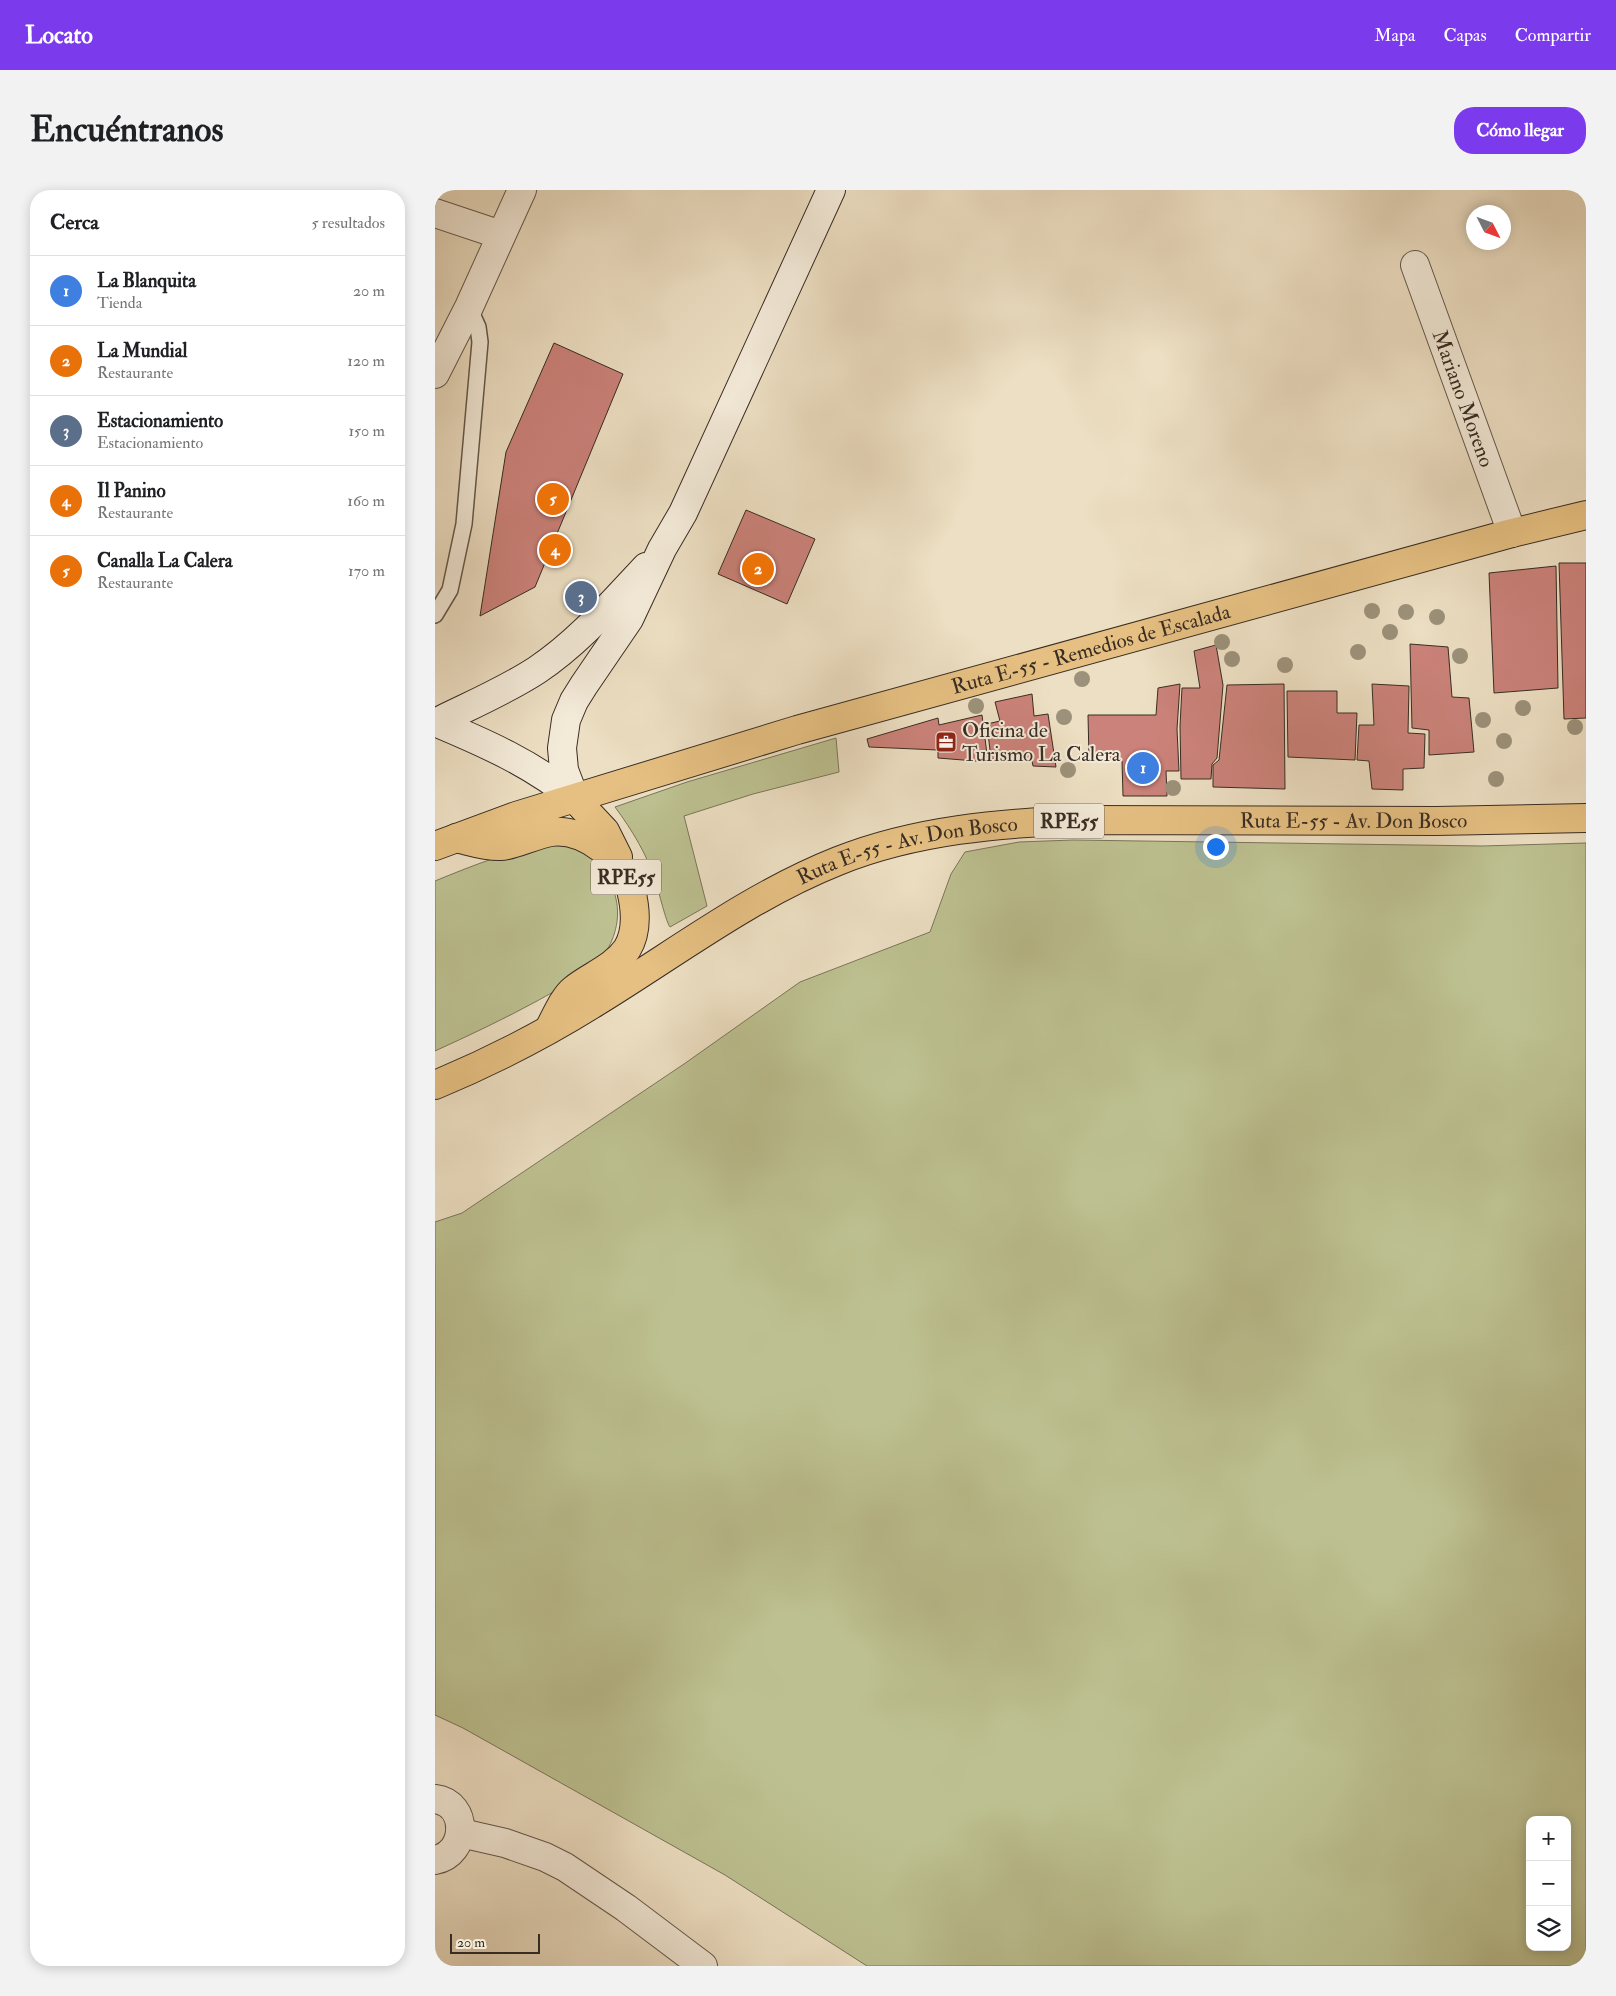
<!DOCTYPE html>
<html lang="es">
<head>
<meta charset="utf-8">
<style>
	:root { --surface:#fff; --page:#f2f2f2; --text:#202124; --muted:#757577; --line:#e0e0e0; --accent:#7c3aed }
	body { margin:0; font-family:"IM FELL Double Pica",serif; background:var(--page); color:var(--text) }
	.controls { position:absolute; right:15px; bottom:15px; display:grid; overflow:hidden; border-radius:10px; box-shadow:0 2px 12px #0003 }
	.controls button { width:45px; height:45px; display:grid; place-items:center; padding:0; border:0; border-bottom:1px solid var(--line); background:var(--surface); color:var(--text); font:25px sans-serif }
	.compass { position:absolute; left:1031px; top:15px; width:45px; height:45px; border-radius:50%; background:var(--surface); box-shadow:0 2px 12px #0003; rotate:132deg }
	.scale { position:absolute; left:15px; bottom:12px; width:90px; box-sizing:border-box; padding-left:5px; border:2px solid #382c23; border-top:0; font-size:14px; line-height:18px; white-space:nowrap; color:#382c23; -webkit-text-stroke:4px #f3ead8; paint-order:stroke }
	.you { position:absolute; left:780px; top:656px; width:18px; height:18px; margin:-12px; border:4px solid #fff; border-radius:50%; background:#1a73e8; box-shadow:0 0 0 8px #1a73e833 }
	.badge { display:grid; place-items:center; width:32px; height:32px; border-radius:50%; background:var(--accent); color:#fff; font-size:16px; font-weight:700 }
	.pin { position:absolute; translate:-50% -50%; border:2px solid #fff; box-shadow:0 1px 5px #0006 }
	.list { margin:0; padding:0; list-style:none }
	h2 { display:flex; justify-content:space-between; align-items:center; height:65px; margin:0; padding:0 20px; font-size:21px }
	h2 small { font-size:16px; font-weight:400; color:var(--muted) }
	.list li { display:grid; grid-template-columns:32px 1fr auto; gap:15px; align-items:center; box-sizing:border-box; height:70px; padding:0 20px; border-top:1px solid var(--line) }
	.list b { display:block; font-size:19px; white-space:nowrap }
	.list p { margin:0; font-size:16px; white-space:nowrap; color:var(--muted) }
	.list em { font-size:16px; font-style:normal; color:var(--muted) }
	.icon { flex:none; width:28px; height:28px; fill:none; stroke:currentColor; stroke-width:2; stroke-linecap:round; stroke-linejoin:round }
	.map { position:relative; flex:none; width:1151px; height:1776px; overflow:hidden; border-radius:20px }
	header { display:flex; align-items:center; gap:30px; box-sizing:border-box; height:70px; padding:0 25px; background:var(--accent); color:#fff }
	header strong { font-size:24px }
	nav { display:flex; gap:28px; margin-inline-start:auto; font-size:18px }
	.intro { display:flex; align-items:center; justify-content:space-between; box-sizing:border-box; height:120px; padding:0 30px }
	h1 { margin:0; font-size:35px }
	.button { padding:12px 22px; border-radius:20px; background:var(--accent); color:#fff; font-size:18px; font-weight:700 }
	main { display:flex; gap:30px; padding:0 30px }
	aside { flex:1; background:var(--surface); border-radius:20px; box-shadow:0 2px 12px #0003 }
	.map>svg:first-child { display:block }
</style>
</head>
<body>
<header>
<strong>Locato</strong>
<nav><a>Mapa</a><a>Capas</a><a>Compartir</a></nav>
</header>
<div class="intro"><h1>Encuéntranos</h1><a class="button">Cómo llegar</a></div>
<main>
<aside>
<h2>Cerca<small>5 resultados</small></h2>
<ul class="list">
<li><span class="badge" style="background:#3f7fe0">1</span><div><b>La Blanquita</b><p>Tienda</p></div><em>20 m</em></li>
<li><span class="badge" style="background:#e8710a">2</span><div><b>La Mundial</b><p>Restaurante</p></div><em>120 m</em></li>
<li><span class="badge" style="background:#5c6f8a">3</span><div><b>Estacionamiento</b><p>Estacionamiento</p></div><em>150 m</em></li>
<li><span class="badge" style="background:#e8710a">4</span><div><b>Il Panino</b><p>Restaurante</p></div><em>160 m</em></li>
<li><span class="badge" style="background:#e8710a">5</span><div><b>Canalla La Calera</b><p>Restaurante</p></div><em>170 m</em></li>
</ul>
</aside>
<div class="map">
<svg width="1151" height="1776" viewBox="0 0 1151 1776">
	<rect width="100%" height="100%" fill="#eddfc3"/>
	<filter id="stains"><feTurbulence type="fractalNoise" baseFrequency=".004" numOctaves="4"/><feColorMatrix values="0 0 0 0 .2 0 0 0 0 .09 0 0 0 0 .02 0 0 0 .5 -.17"/></filter>
	<radialGradient id="worn" r=".72"><stop offset=".6" stop-color="#630" stop-opacity="0"/><stop offset="1" stop-color="#630" stop-opacity=".3"/></radialGradient>
	<g fill="#bdc191" stroke="#7a765a" fill-rule="evenodd">
		<path d="M 401,548 L 404,582 L 318,604 L 249,626 L 272,716 L 235,737 C 231,732 224,702 221,693 C 213,666 197,640 180,617 L 252,592 Z"/>
		<path d="M 638,650 L 1047,656 L 1151,653 L 1151,1776 L 432,1776 L 290,1685 L 28,1538 L 0,1525 L 0,1032 L 27,1023 L 249,874 L 365,792 L 495,742 L 516,684 L 530,662 L 584,652 ZM 1095,1630 L 1132,1630 L 1132,1757 L 1095,1757 Z"/>
		<path d="M 119,652 C 153,663 170,667 180,705 C 186,725 181,747 170,763 C 154,785 125,798 102,811 C 69,829 35,845 0,861 L 0,691 C 39,675 77,660 119,652 Z"/>
	</g>
	<g fill="#cb827a" stroke="#382c23">
		<polygon points="119,153 188,184 100,397 45,426 71,262"/>
		<polygon points="311,320 380,349 352,414 283,384"/>
		<polygon points="1124,373 1151,373 1151,528 1129,529"/>
		<polygon points="1121,376 1123,498 1059,503 1054,383"/>
		<polygon points="975,454 1013,457 1017,507 1034,508 1039,562 994,565 994,540 977,538"/>
		<polygon points="781,455 788,495 782,568 777,574 776,589 746,589 745,536 747,498 765,498 759,461"/>
		<polygon points="745,494 742,539 744,581 731,581 732,606 688,606 687,571 654,568 653,525 721,525 723,498"/>
		<polygon points="849,494 850,599 778,597 778,575 784,570 792,495"/>
		<polygon points="937,494 974,496 973,543 990,544 989,578 968,579 968,600 937,599 934,571 922,570 924,535 939,535"/>
		<polygon points="852,501 902,501 902,523 922,523 920,570 853,567"/>
		<polygon points="597,504 599,526 613,524 621,577 598,576 597,571 556,569 552,534 565,531 560,512"/>
		<polygon points="547,525 553,572 503,568 503,560 434,557 432,549 503,528 504,535"/>
	</g>
	<g fill="none" stroke-linecap="round" stroke-linejoin="round">
		<g stroke="#65594b" stroke-width="18">
			<polyline id="lane" points="0,425 15,400 29,334 45,152 43,137 34,117"/>
		</g>
		<g stroke="#65594b" stroke-width="30">
			<g id="street">
				<polyline points="0,23 66,45"/>
				<path id="s1" d="M 980,75 L 1077,343"/>
				<polyline points="0,184 34,117 87,0"/>
				<path d="M 0,1609 C 34,1613 33,1664 0,1670"/>
				<polyline points="26,1643 70,1653 110,1667 130,1677 191,1718 268,1776"/>
			</g>
		</g>
		<g stroke="#382c23" stroke-width="30">
			<g id="secondary">
				<path d="M 0,532 C 50,553 98,574 140,609"/>
				<path d="M 0,533 C 34,516 70,501 102,480 C 144,452 177,413 211,377"/>
				<polyline points="140,609 129,580 127,558 131,530 139,511 149,495 194,429 227,359 248,323 396,0"/>
			</g>
		</g>
		<g stroke="#382c23" stroke-width="30">
			<g id="primary">
				<polyline points="140,609 170,641 183,667"/>
				<path d="M 21,648 C 35,651 51,657 66,656 C 78,656 101,644 116,642 C 150,638 188,669 196,700 C 201,720 203,741 192,759 C 179,778 155,786 138,800 C 129,807 120,828 114,839"/>
				<path id="s2" d="M 0,656 L 81,626 L 362,540 L 1077,343 L 1151,325"/>
				<path id="s3" d="M 0,895 C 55,872 110,844 161,812 C 241,763 315,706 403,671 C 480,640 566,633 648,630 L 1001,631 L 1151,628"/>
			</g>
		</g>
		<use href="#lane" stroke="#f3ead8" stroke-width="15"/>
		<use href="#street" stroke="#f3ead8" stroke-width="28"/>
		<use href="#secondary" stroke="#f3ead8" stroke-width="28"/>
		<use href="#primary" stroke="#e6c082" stroke-width="28"/>
	</g>
	<g fill="#9c917a">
		<circle cx="937" cy="421" r="8"/>
		<circle cx="971" cy="422" r="8"/>
		<circle cx="1002" cy="427" r="8"/>
		<circle cx="955" cy="442" r="8"/>
		<circle cx="787" cy="452" r="8"/>
		<circle cx="923" cy="462" r="8"/>
		<circle cx="1025" cy="466" r="8"/>
		<circle cx="797" cy="469" r="8"/>
		<circle cx="850" cy="475" r="8"/>
		<circle cx="647" cy="489" r="8"/>
		<circle cx="541" cy="516" r="8"/>
		<circle cx="1088" cy="518" r="8"/>
		<circle cx="629" cy="527" r="8"/>
		<circle cx="1048" cy="530" r="8"/>
		<circle cx="1140" cy="537" r="8"/>
		<circle cx="1069" cy="551" r="8"/>
		<circle cx="633" cy="580" r="8"/>
		<circle cx="1061" cy="589" r="8"/>
		<circle cx="738" cy="598" r="8"/>
	</g>
	<defs>
		<g id="office-square" transform="scale(1.125)"><rect x="-9" y="-9" width="18" height="18" rx="4" fill="#8f2418" stroke="#f3ead8"/><path d="M-6-3h4V-5.5h4V-3h4V5H-6ZM-1-4.5V-3h2v-1.5ZM-6 0V1H6V0Z" fill="#fff"/></g>
	</defs>
	<g fill-rule="evenodd">
		<use href="#office-square" x="511" y="552"/>
	</g>
	<g text-anchor="middle" dominant-baseline="central" stroke-width="4" stroke-linejoin="round" paint-order="stroke">
		<g fill="#f3ead8" stroke="#706559" stroke-width="1">
			<rect x="599" y="613.5" width="70" height="35" rx="4"/>
			<rect x="156" y="669.5" width="70" height="35" rx="4"/>
		</g>
		<g font-size="20" font-weight="bold" fill="#382c23">
			<text x="634" y="631">RPE55</text>
			<text x="191" y="687">RPE55</text>
		</g>
		<g font-size="21" fill="#382c23" stroke="#f3ead8">
			<text stroke="none"><textPath href="#s1" startOffset="142">Mariano Moreno</textPath></text>
			<text stroke="none"><textPath href="#s2" startOffset="685">Ruta E-55 - Remedios de Escalada</textPath></text>
			<text stroke="none"><textPath href="#s3" startOffset="982">Ruta E-55 - Av. Don Bosco</textPath></text>
			<text stroke="none"><textPath href="#s3" startOffset="532">Ruta E-55 - Av. Don Bosco</textPath></text>
		</g>
		<g font-size="21" fill="#382c23" stroke="#f3ead8" text-anchor="start">
			<text x="527" y="540">Oficina de<tspan x="527" dy="24">Turismo La Calera</tspan></text>
		</g>
	</g>
	<rect width="100%" height="100%" filter="url(#stains)"/>
	<rect width="100%" height="100%" fill="url(#worn)"/>
</svg>
<div class="controls">
<button>+</button>
<button>−</button>
<button><svg class="icon" aria-label="layers" viewBox="0 0 24 24"><path d="M12 4l9 5-9 5-9-5zM3 14l9 5 9-5"/></svg></button>
</div>
<svg class="compass" viewBox="-18 -18 36 36"><path d="M0-13l5 13h-10z" fill="#e53935"/><path d="M0 13l5-13h-10z" fill="#757577"/></svg>
<div class="scale">20 m</div>
<div class="you"></div>
<div class="pin badge" style="left:708px;top:578px;background:#3f7fe0">1</div>
<div class="pin badge" style="left:323px;top:379px;background:#e8710a">2</div>
<div class="pin badge" style="left:146px;top:407px;background:#5c6f8a">3</div>
<div class="pin badge" style="left:120px;top:360px;background:#e8710a">4</div>
<div class="pin badge" style="left:118px;top:309px;background:#e8710a">5</div>
</div>
</main>
</body>
</html>
